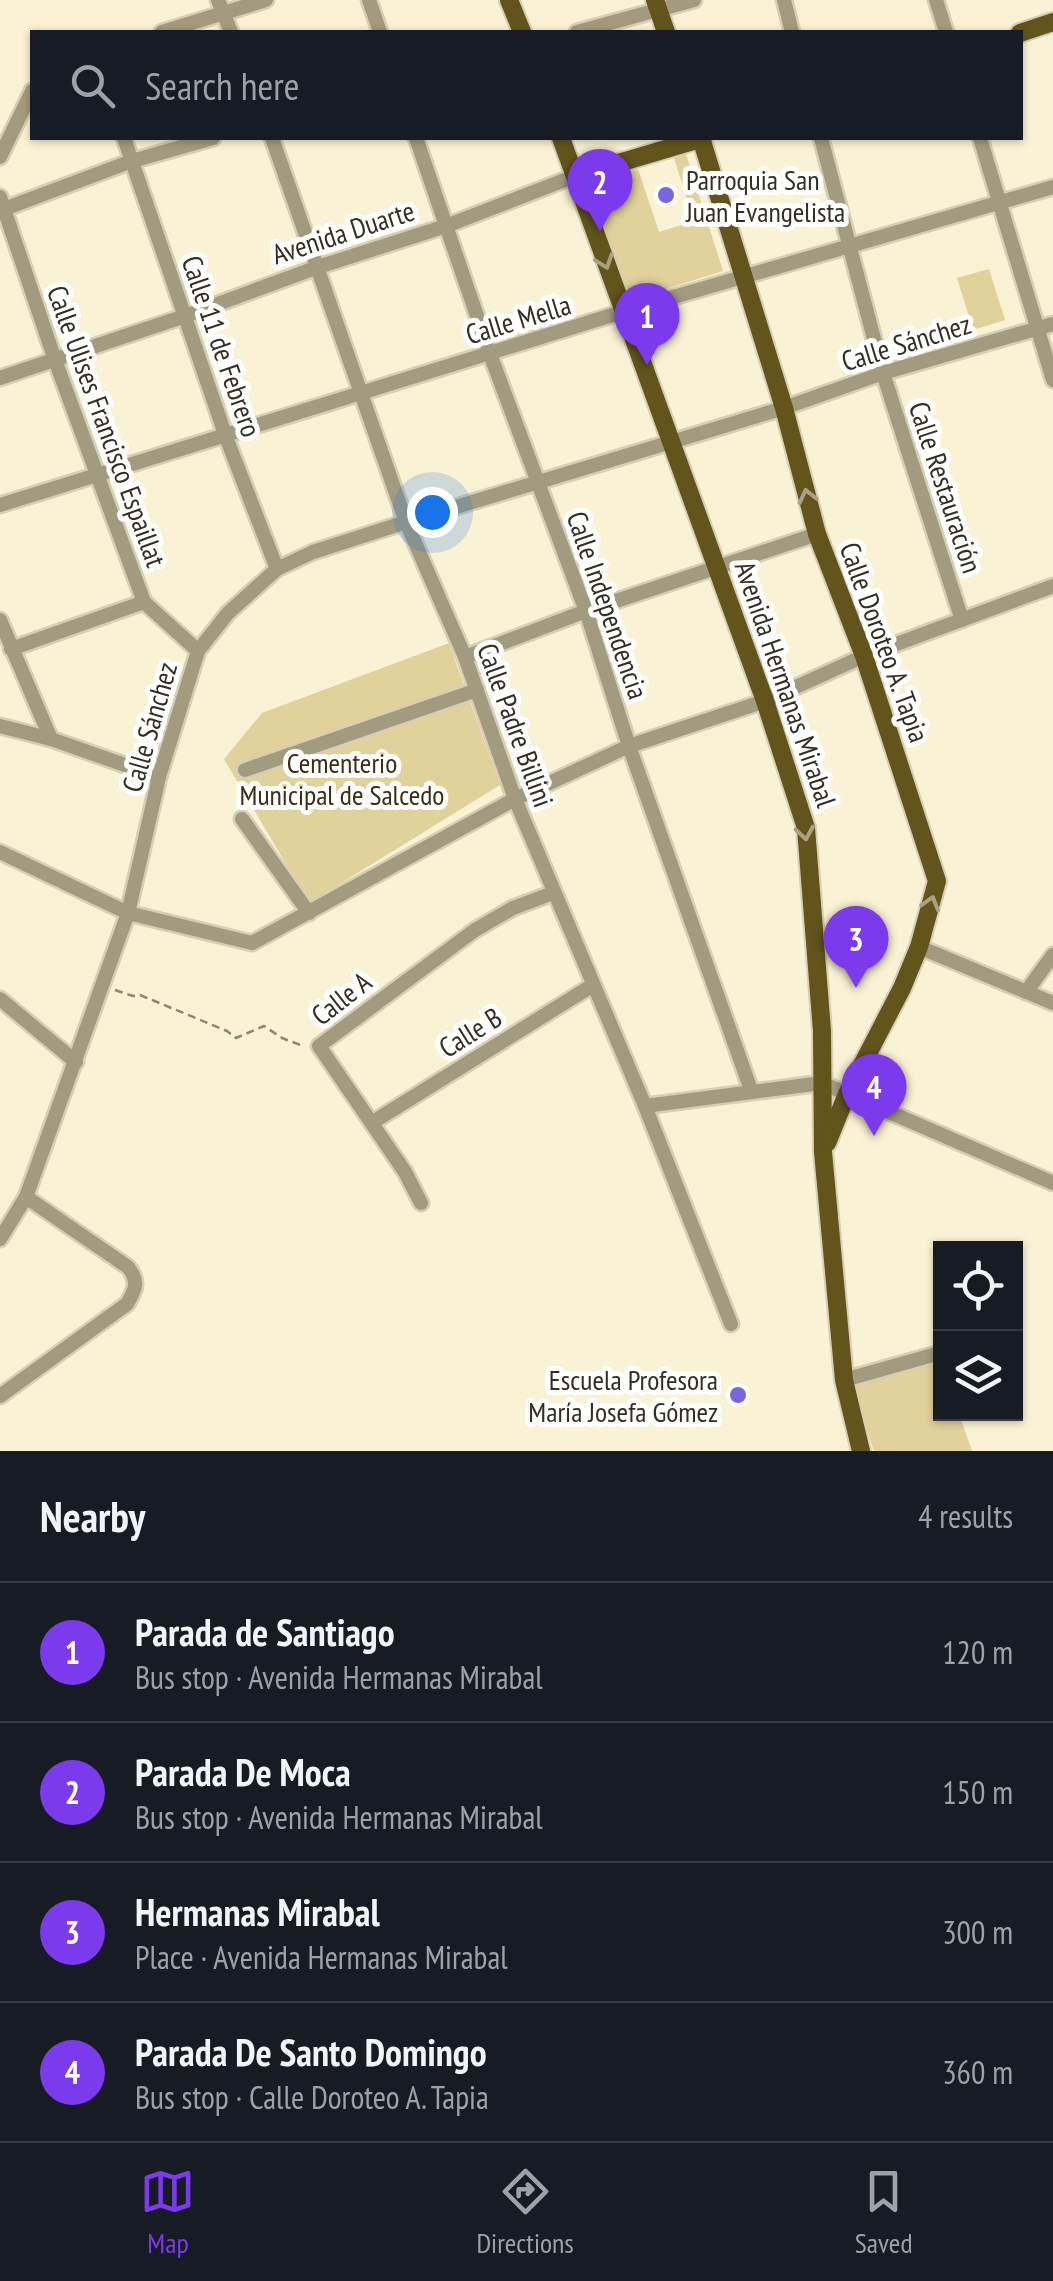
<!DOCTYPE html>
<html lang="en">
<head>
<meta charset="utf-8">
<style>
	:root { --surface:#171b24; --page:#242831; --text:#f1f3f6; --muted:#9ea1a6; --line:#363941; --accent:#7c3aed }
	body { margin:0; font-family:"PT Sans Narrow",sans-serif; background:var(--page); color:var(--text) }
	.controls { position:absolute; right:30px; bottom:30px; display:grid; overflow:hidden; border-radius:0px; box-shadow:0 2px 8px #0004 }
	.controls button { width:90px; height:90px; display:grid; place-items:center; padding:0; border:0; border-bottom:2px solid var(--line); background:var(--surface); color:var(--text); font:50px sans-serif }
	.you { position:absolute; left:432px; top:512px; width:35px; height:35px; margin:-25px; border:8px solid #fff; border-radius:50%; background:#1a73e8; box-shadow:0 0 0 15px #1a73e833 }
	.badge { display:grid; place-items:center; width:65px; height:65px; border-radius:50%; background:var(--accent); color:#fff; font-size:32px; font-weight:700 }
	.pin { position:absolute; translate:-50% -82px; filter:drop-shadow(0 2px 5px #0008) }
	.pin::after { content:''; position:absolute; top:52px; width:35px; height:30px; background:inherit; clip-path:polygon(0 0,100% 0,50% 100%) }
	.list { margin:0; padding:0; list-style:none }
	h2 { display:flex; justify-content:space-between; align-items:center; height:130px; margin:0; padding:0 40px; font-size:42px }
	h2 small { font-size:32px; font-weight:400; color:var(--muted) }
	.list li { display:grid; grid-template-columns:65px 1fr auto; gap:30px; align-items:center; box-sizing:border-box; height:140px; padding:0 40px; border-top:2px solid var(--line) }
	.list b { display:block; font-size:38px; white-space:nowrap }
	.list p { margin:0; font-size:32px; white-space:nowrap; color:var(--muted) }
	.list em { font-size:32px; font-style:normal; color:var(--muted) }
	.icon { flex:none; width:55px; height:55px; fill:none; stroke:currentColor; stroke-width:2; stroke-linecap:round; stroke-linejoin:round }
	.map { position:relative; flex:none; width:1053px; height:1451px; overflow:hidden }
	.search { position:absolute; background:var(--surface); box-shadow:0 2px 8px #0004; left:30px; right:30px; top:30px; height:110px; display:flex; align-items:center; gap:25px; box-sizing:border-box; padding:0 35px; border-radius:0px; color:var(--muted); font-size:38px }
	.sheet { height:690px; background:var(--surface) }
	nav { display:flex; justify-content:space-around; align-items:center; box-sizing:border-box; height:140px; border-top:2px solid var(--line); background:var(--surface); font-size:28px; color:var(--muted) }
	nav a { display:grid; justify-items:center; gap:5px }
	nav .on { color:var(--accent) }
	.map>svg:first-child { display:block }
</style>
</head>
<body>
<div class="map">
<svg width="1053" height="1451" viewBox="0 0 1053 1451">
	<rect width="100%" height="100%" fill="#faf2d5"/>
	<g fill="#e1d19b">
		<polygon points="686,154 723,271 624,302 587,185 638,169 659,232 694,221 674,158"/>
		<polygon points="989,269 1005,320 973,330 957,278"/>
		<polygon points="449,643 500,785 309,903 224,759 262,713"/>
		<polygon points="940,1363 940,1414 959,1414 972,1451 874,1451 852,1385"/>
	</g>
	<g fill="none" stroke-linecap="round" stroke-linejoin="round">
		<g stroke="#d6cfb5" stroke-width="19">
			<g id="minor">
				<polyline points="218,0 231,32"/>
				<polyline points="369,0 380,32"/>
				<polyline points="784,0 792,32"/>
				<polyline points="936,0 946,32"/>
				<polyline points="162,32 266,0"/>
				<polyline points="577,32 694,0"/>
				<polyline points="124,138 226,437 277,569"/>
				<polyline points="272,138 406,522 465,657 515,799 645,1106 731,1324"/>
				<polyline points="416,138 490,354 586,611 629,746 751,1090"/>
				<polyline points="821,138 883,373 962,620"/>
				<polyline points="980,138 1053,380"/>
				<polyline points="0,157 32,91"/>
				<polyline points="0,197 55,360 144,602 198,651"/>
				<polyline points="4,209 132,161 213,138"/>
				<polyline points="0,378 185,316 318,267 446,226 575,176"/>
				<polyline points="0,505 622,312 1053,187"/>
				<polyline points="0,620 51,739 159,777"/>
				<polyline points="11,649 144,602"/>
				<polyline points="465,657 586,611 817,534"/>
				<polyline points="0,726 51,739"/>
				<polyline points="245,770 477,690"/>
				<polyline points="242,819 309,913"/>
				<polyline points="0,852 128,913 252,943 515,799 629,746 765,701 864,656 1053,586"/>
				<polyline points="919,947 1053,1003"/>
				<polyline points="1026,992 1053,955"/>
				<polyline points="0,999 76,1062"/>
				<polyline points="645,1106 822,1083 1053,1183"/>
				<polyline points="373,1122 593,985"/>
				<polyline points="421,1203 405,1172 319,1046 475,930 513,908 553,893"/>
				<polyline points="0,1239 26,1197 128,913 159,777 198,651 228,613 277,569 313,552 406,522 784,408 883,373 1053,324"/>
				<polyline points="844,1380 940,1353"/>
				<path d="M 0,1396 L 127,1304 C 136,1289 139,1281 128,1267 L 26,1197"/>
			</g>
		</g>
		<g stroke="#d6cfb5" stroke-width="22">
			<g id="major">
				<polyline points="509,0 522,32"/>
				<polyline points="655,0 666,32"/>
				<polyline points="1020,33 1053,22"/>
				<polyline points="561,138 765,701 806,828 822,1031 823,1152 844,1380 861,1451"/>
				<polyline points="701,138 784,408 817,534 864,656 937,881 919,947 902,988 847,1094 827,1143"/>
				<polyline points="575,176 703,138"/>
			</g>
		</g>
		<polyline stroke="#8c8773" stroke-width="2.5" stroke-dasharray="8 5" stroke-linecap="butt" points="115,990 133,996 140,995 227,1031 236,1038 264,1026 282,1038 303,1046"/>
		<use href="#minor" stroke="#a39b7f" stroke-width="14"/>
		<use href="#major" stroke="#62541b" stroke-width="18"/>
	</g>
	<defs><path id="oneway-chevron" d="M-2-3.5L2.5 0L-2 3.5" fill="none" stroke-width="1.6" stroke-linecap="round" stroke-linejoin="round" transform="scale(2.5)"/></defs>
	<g stroke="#a9a182">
		<use href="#oneway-chevron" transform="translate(605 262) rotate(71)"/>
		<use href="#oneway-chevron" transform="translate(807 496) rotate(-104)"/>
		<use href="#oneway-chevron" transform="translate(805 833) rotate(81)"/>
		<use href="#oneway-chevron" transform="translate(931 903) rotate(-74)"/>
	</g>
	<g fill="#7866e1" stroke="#fff" stroke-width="4">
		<circle cx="666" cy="195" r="10"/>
		<circle cx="738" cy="1395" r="10"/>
	</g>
	<g text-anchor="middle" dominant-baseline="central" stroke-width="10" stroke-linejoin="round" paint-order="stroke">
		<g font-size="28" fill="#312e23" stroke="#fff" text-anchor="start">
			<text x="686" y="179">Parroquia San<tspan x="686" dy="32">Juan Evangelista</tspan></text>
			<text x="718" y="1379" text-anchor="end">Escuela Profesora<tspan x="718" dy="32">María Josefa Gómez</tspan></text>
		</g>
		<g font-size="28" fill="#312e23" stroke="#fff">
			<text transform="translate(343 232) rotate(-18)">Avenida Duarte</text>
			<text transform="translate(518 319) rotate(-17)">Calle Mella</text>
			<text transform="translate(906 342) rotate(-17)">Calle Sánchez</text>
			<text transform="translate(222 346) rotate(71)">Calle 11 de Febrero</text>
			<text transform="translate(107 426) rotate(70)">Calle Ulises Francisco Espaillat</text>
			<text transform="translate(946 487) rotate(72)">Calle Restauración</text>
			<text transform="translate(608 605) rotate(71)">Calle Independencia</text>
			<text transform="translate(885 642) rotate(70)">Calle Doroteo A. Tapia</text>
			<text transform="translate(786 684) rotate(71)">Avenida Hermanas Mirabal</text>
			<text transform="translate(516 725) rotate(70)">Calle Padre Billini</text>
			<text transform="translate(149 727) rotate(-74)">Calle Sánchez</text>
			<text transform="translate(341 998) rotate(-38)">Calle A</text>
			<text transform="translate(470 1032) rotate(-32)">Calle B</text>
		</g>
		<g font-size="28" fill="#372f10" stroke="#fff">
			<text x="342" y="762">Cementerio<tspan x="342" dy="32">Municipal de Salcedo</tspan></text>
		</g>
	</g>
</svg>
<div class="controls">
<button><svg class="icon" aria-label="locate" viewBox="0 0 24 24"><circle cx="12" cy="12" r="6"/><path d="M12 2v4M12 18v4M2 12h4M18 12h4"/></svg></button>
<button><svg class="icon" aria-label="layers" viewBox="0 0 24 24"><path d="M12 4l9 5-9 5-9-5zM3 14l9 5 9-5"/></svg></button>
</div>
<div class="you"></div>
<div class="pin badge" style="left:647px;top:365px">1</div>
<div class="pin badge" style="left:600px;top:231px">2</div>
<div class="pin badge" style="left:856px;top:988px">3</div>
<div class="pin badge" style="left:874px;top:1136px">4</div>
<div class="search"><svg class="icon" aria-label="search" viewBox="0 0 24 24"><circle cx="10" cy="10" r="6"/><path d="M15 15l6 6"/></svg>Search here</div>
</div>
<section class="sheet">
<h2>Nearby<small>4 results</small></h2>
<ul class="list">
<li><span class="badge">1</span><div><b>Parada de Santiago</b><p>Bus stop · Avenida Hermanas Mirabal</p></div><em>120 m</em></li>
<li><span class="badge">2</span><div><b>Parada De Moca</b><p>Bus stop · Avenida Hermanas Mirabal</p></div><em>150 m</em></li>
<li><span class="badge">3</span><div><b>Hermanas Mirabal</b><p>Place · Avenida Hermanas Mirabal</p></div><em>300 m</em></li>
<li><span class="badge">4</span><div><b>Parada De Santo Domingo</b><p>Bus stop · Calle Doroteo A. Tapia</p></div><em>360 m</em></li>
</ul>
</section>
<nav>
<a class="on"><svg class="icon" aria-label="map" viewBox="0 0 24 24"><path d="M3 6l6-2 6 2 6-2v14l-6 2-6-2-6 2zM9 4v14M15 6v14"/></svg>Map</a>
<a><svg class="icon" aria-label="directions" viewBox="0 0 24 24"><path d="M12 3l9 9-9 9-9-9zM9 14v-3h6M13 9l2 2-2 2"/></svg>Directions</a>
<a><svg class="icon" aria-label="saved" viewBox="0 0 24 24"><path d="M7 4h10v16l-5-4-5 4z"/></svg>Saved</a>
</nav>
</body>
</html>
